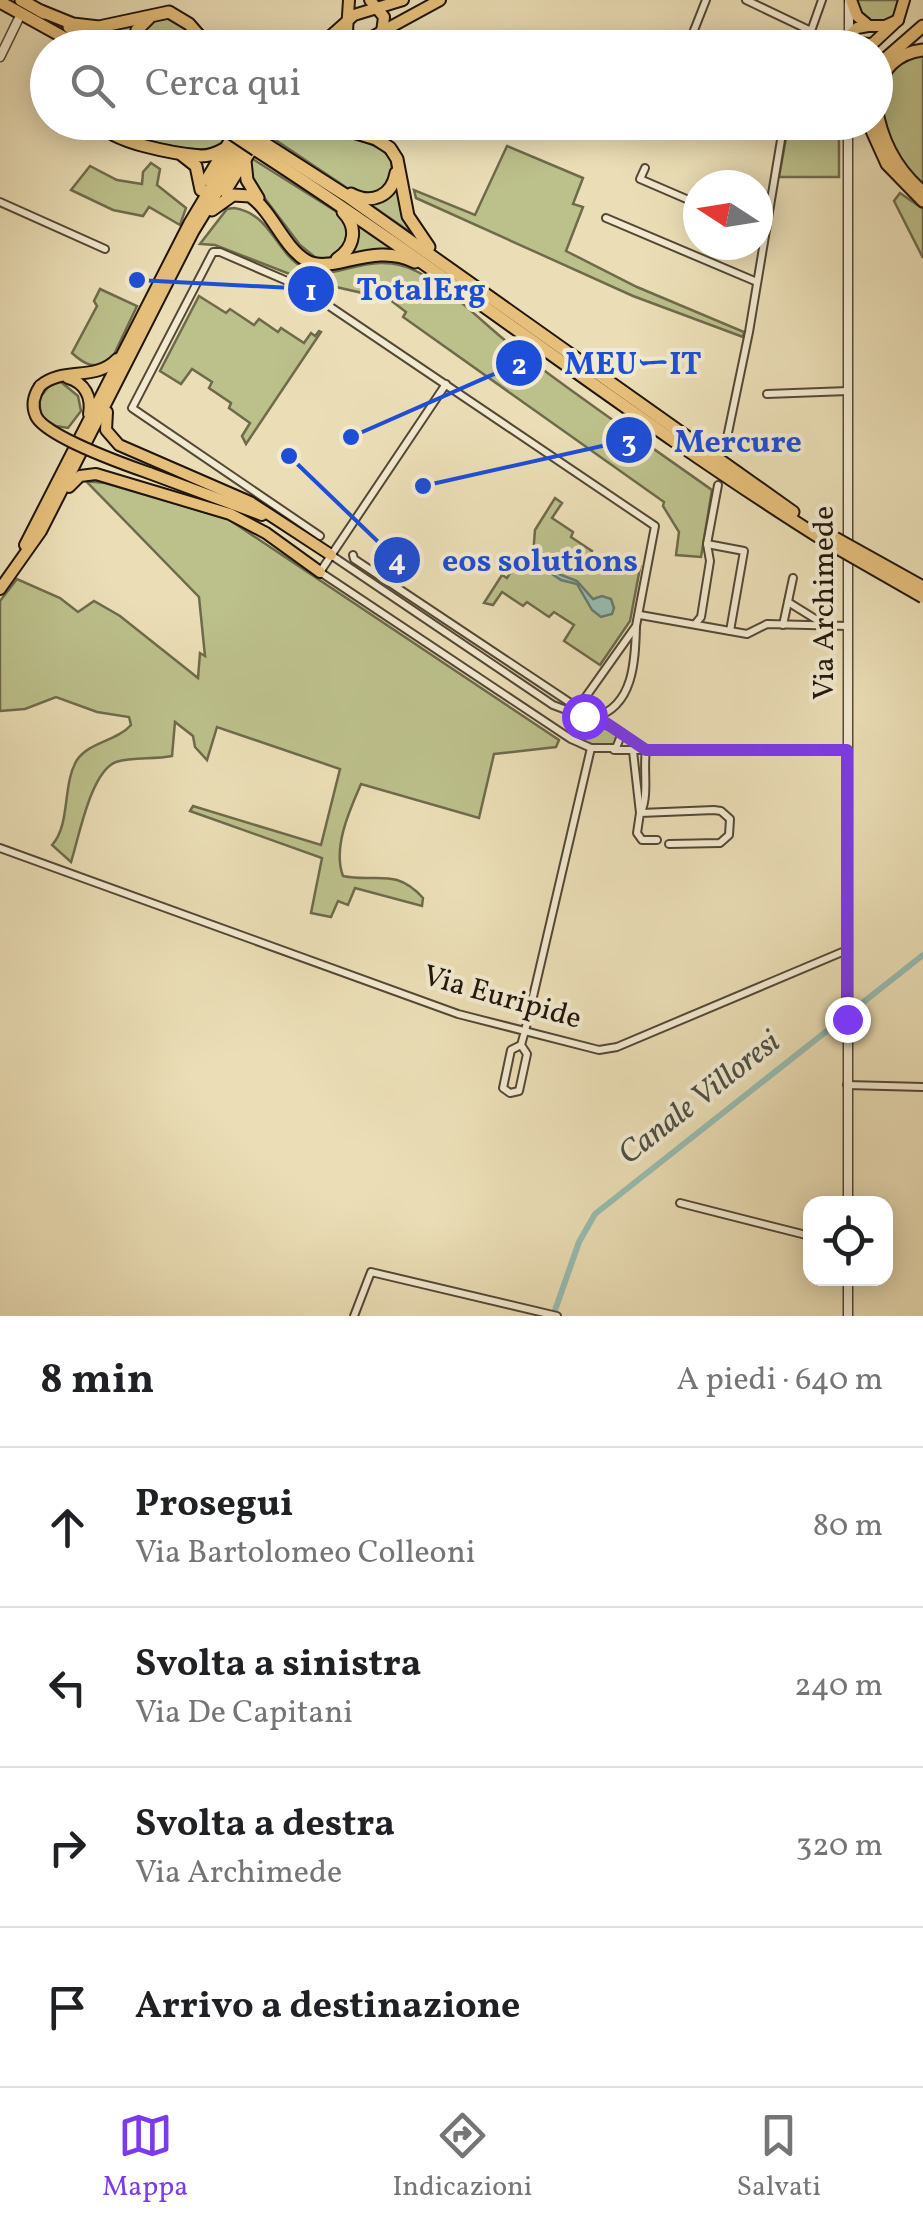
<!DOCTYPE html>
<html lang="it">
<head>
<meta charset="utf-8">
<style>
	:root { --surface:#fff; --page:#f6f6f6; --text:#202124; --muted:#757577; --line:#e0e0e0; --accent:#7c3aed }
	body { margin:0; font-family:Vollkorn,"Noto Serif JP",serif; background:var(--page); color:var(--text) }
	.controls { position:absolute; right:30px; bottom:30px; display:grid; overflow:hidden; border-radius:20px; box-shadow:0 5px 25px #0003 }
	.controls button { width:90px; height:90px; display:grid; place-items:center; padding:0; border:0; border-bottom:2px solid var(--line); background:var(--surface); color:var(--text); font:50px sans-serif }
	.compass { position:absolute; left:683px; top:170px; width:90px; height:90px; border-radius:50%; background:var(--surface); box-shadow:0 5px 25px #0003; rotate:282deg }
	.stop { position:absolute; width:30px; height:30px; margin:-22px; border:8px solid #7c3aed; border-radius:50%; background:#fff }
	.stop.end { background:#7c3aed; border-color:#fff; box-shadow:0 2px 10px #0008 }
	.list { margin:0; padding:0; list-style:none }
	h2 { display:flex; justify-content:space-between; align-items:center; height:130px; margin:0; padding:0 40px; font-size:42px }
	h2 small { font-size:32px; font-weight:400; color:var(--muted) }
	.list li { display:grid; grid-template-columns:65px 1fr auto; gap:30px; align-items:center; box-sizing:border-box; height:160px; padding:0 40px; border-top:2px solid var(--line) }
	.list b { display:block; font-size:38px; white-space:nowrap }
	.list p { margin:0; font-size:32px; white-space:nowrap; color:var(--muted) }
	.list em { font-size:32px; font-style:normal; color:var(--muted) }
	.icon { flex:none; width:55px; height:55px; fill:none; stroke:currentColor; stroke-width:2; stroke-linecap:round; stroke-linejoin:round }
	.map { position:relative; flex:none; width:923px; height:1316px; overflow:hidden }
	.search { position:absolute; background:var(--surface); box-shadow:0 5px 25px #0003; left:30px; right:30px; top:30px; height:110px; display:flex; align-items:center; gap:25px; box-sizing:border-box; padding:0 35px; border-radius:55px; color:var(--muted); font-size:38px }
	.sheet { height:770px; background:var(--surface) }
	nav { display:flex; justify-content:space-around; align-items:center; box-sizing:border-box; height:140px; border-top:2px solid var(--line); background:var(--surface); font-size:28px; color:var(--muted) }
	nav a { display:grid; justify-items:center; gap:5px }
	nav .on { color:var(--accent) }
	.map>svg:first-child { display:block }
</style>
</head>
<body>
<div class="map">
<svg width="923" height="1316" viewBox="0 0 923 1316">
	<rect width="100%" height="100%" fill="#ebdeb6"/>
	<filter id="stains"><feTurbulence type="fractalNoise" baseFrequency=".002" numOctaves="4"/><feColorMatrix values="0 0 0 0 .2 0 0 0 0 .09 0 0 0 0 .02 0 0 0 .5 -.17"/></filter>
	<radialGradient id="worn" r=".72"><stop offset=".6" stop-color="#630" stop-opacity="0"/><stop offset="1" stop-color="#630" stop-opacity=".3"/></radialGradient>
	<g fill="#bcc08b" stroke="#6e6a4c" stroke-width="2.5">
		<polygon points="857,0 899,0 893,18 873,25 862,18"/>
		<path d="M 158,18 C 182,18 189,31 204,47 L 139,48 L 143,27 Z"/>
		<polygon points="137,23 130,47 119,47 88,30"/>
		<path d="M 923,55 L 923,188 C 915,177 904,167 897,156 C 874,120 867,60 923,55 Z"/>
		<path d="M 105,123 L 196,123 L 225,141 C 205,162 143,138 116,132 Z"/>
		<path d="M 279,123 C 304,122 377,138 391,159 L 393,177 L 381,193 L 356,194 L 268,135 Z"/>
		<polygon points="786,138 839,138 839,177 779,177"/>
		<polygon points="507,146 583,178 573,204 583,207 566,251 637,287 744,332 743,337 633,296 416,198 414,190 475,215"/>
		<polygon points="251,158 345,217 349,240 332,258 316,258 300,245 257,188 251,177"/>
		<polygon points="151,163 160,169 157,185 186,208 180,225 149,207 143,216 113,210 71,190 90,166 117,180 142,184 143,172"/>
		<polygon points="398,185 411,231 410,232 371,205 380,201"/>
		<polygon points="900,193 923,209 923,258 894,201"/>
		<path d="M 234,208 C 273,214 275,255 307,270 C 335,283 372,247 418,272 C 457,293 490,331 526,357 C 587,403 650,446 712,490 L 701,557 L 676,555 L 679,532 L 663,506 L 664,502 L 403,317 L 406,312 L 389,299 L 305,280 L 215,245 L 200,244 L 227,209 Z"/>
		<polygon points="357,224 400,253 353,254"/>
		<path d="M 100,289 L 137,306 L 110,363 C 92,367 86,366 72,353 L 97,306 L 94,301 Z"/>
		<polygon points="199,296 226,313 230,309 254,325 259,319 278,332 281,328 304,343 311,333 315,336 319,331 321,332 246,444 242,436 250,423 229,408 231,403 209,388 212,382 192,369 181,384 160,371"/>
		<polygon points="52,382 61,382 78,396 81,411 68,428 56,426 41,417 39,399"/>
		<path d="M 86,481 L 105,483 L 228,519 L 559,740 L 556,747 L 494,754 L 479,818 L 361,784 C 351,807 332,847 343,876 C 376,883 395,867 423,898 L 422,906 L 355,888 L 348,905 L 338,901 L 331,917 L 311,913 L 322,858 L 190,811 L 193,806 L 321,845 L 340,769 L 217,727 L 207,760 L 195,747 L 193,736 L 175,722 L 172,756 C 153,760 134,756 116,762 C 91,771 79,837 71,862 L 52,845 C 71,824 62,784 77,760 C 89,742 117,741 131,725 L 129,717 L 97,712 L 56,697 L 25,709 L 0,711 L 0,601 L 17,579 L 60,598 L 78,612 L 94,601 L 120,616 L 198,678 L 200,653 L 205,656 L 199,597 Z"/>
		<polygon points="555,498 562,503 552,518 573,532 571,537 592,551 589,558 611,572 620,559 637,570 640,568 630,621 600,665 564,641 574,625 554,612 549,617 527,602 523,606 502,592 493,605 484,603 502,575 507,578 512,570 528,562 533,556 535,530"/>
		<path d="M 576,720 L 595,722 L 617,733 L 615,745 C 598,746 576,745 568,727 Z"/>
	</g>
	<polygon fill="#98bcb1" stroke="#68796f" stroke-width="2.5" points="546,561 551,571 577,581 593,599 602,596 611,599 614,608 612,614 601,617 592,610 577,584 561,580 546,570 539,572 537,564"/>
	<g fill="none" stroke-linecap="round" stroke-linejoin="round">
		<polyline stroke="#98bcb1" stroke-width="6" points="553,1316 579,1242 595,1214 923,955"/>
		<g stroke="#544736" stroke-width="10">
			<g id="minor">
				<polyline points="746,0 811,31"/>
				<polyline points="687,48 706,0"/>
				<polyline points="805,48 822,0"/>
				<polyline points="645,168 640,179 698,204"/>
				<polyline points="0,202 105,249"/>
				<polyline points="606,218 757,282"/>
				<polyline points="767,394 848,391"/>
				<polyline points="724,452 749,332 784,122"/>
				<polyline points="320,536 132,408 213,252 220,252 301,287 655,526 636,626 580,705 572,704 354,559 353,555"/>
				<polyline points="707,544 744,551 730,631"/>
				<path d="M 331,555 L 553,705 L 614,728 L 622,733 L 616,748 L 591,748 L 571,739 L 320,572 C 362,509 404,446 446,384"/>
				<polyline points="788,602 825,625"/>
				<polyline points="640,615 747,634 767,624 848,626"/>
				<polyline points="696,623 701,617 710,561 707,544 718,485"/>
				<polyline points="783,625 793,578"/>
				<path d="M 595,717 C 634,706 635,660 636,627"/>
				<polyline points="622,733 645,749"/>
				<polyline points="614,750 847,750"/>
				<polyline points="633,751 640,813"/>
				<path d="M 641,812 C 649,795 643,769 646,750"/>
				<polyline points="657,840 642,840 637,833 640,813 714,810 721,811 730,819 729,835 720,843 669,844"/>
				<polyline points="0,848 458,1014 599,1050 617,1047 847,950"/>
				<polyline points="521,1045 527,1054 519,1091 510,1093 503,1088 511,1050 521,1045 525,1031 591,748"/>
				<polyline points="847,1085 923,1087"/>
				<polyline points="680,1203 810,1236"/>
				<polyline points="354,1316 371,1272 557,1316"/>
			</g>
		</g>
		<g stroke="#544736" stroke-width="11">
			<g id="tertiary">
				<polyline points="849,48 849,0"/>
				<polyline points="0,57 18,20"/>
				<polyline points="848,1204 848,122"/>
				<polyline points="848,1278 848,1316"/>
			</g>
		</g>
		<g stroke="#21150c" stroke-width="14">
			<g id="primary">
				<polyline points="349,0 347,31 352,39 362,43"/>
				<polyline points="370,0 384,17 382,32"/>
				<polyline points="851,0 857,16 869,26 885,26 898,20"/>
				<polyline points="868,26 857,28 849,36 857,43 871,44"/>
				<polyline points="317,48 354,15 403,0"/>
				<polyline points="352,48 440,0"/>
				<polyline points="868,48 898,20 904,0"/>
				<polyline points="206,180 236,130"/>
				<polyline points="225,192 256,143"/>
				<path d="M 68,378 C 85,383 92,397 89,414"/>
				<path d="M 40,386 C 63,366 95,382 117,359"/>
				<polyline points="107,412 106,430 119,445 250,502 331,555"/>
				<polyline points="149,473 262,515"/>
				<polyline points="69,487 80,476 96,474 230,514 266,533 320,572"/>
				<polyline points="25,545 190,222 250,122"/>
				<polyline points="0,589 41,531 193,232 260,122"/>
			</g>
		</g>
		<g stroke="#21150c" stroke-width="15">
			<g id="motorway">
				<polyline points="21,0 44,13"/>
				<polyline points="0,2 83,48"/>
				<polyline points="41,11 73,24 99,27 169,12 189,24 210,48"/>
				<polyline points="69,27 104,48"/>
				<polyline points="134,48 137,30 149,18"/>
				<polyline points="876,67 923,26"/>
				<path d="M 876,94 C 882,68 897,53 923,50"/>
				<path d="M 876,106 C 881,140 896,169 923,192"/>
				<path d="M 98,122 C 111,143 177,154 201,156 C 209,156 217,153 224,149"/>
				<polyline points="214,122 229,132"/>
				<polyline points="320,122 376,139 390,148 397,159 408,216 429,247"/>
				<polyline points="868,122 887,164 923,201"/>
				<polyline points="264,130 272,122"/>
				<polyline points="261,141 347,196 793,512"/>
				<path d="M 256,150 C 450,275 632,420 827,542"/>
				<polyline points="182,155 196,166 201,190"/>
				<polyline points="245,161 247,180 258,198"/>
				<path d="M 351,194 C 372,205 392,196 396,173"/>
				<path d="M 212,210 L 233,195 L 250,196 C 273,212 283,247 307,261 C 332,275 373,241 415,262"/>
				<path d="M 337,259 C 355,247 358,227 343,212"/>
			</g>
		</g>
		<use href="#minor" stroke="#f2ead0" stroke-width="6"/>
		<use href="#tertiary" stroke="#f2ead0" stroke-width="8"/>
		<use href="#primary" stroke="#e6bf7b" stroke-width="10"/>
		<use href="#motorway" stroke="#e6bf7b" stroke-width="11"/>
		<g stroke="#21150c" stroke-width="14" stroke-linecap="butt">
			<path id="primary-bridge" d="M 40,386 C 34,395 31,405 36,416 C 45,436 126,465 149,473"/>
		</g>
		<g stroke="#21150c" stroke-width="15" stroke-linecap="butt">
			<g id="motorway-bridge">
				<polyline points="234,124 261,141"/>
				<polyline points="229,132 256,150"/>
				<polyline points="835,538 923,587"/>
				<polyline points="827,542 923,597"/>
			</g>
		</g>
		<use href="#primary-bridge" stroke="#e6bf7b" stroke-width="10"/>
		<use href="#motorway-bridge" stroke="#e6bf7b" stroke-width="11"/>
	</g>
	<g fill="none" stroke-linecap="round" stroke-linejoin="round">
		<polyline stroke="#7c3aed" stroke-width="12" points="584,716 606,723 646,750 847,750 847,1019"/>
	</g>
	<g text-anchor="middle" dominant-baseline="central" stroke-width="8" stroke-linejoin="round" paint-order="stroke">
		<g font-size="30" fill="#21150c" stroke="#f2ead0">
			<text transform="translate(825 603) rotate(-90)">Via Archimede</text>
			<text transform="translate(502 998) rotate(16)">Via Euripide</text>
		</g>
		<g font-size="32" font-style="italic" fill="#4b4f46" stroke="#f2ead0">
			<text transform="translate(700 1099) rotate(-38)">Canale Villoresi</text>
		</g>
	</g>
	<path fill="none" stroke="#1d4ed8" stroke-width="4" d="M137 280L311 289M351 437L519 363M423 486L629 440M289 456L397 560"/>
	<g fill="#1d4ed8" stroke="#f2ead0" stroke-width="4">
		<circle cx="137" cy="280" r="10"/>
		<circle cx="351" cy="437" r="10"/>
		<circle cx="423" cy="486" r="10"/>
		<circle cx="289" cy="456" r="10"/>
		<circle cx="311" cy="289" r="25"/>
		<circle cx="519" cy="363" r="25"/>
		<circle cx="629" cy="440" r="25"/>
		<circle cx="397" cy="560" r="25"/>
	</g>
	<g font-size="30" text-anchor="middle" font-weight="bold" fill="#fff">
		<text x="311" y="300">1</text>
		<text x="519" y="374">2</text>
		<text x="629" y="451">3</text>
		<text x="397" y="570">4</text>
	</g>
	<g font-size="32" text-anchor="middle" font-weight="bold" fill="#1d4ed8" stroke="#f2ead0" stroke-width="8" stroke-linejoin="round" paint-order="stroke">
		<text x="421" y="300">TotalErg</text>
		<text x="633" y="374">MEUーIT</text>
		<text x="738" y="452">Mercure</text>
		<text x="540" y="571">eos solutions</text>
	</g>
	<rect width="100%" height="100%" filter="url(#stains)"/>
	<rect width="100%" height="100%" fill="url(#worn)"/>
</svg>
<div class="controls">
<button><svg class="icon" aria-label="locate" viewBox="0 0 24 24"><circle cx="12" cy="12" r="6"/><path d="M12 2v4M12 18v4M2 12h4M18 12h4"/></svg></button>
</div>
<svg class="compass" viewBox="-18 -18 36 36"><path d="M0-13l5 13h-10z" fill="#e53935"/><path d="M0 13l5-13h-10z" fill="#757577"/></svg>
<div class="stop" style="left:584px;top:716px"></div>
<div class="stop end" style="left:847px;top:1019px"></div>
<div class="search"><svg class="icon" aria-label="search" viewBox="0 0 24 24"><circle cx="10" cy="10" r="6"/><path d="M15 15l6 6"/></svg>Cerca qui</div>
</div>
<section class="sheet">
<h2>8 min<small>A piedi · 640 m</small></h2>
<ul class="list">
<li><svg class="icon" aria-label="ahead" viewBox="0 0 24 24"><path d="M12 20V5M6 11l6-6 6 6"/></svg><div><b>Prosegui</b><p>Via Bartolomeo Colleoni</p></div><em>80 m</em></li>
<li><svg class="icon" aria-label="left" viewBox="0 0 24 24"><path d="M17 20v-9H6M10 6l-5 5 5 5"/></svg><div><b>Svolta a sinistra</b><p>Via De Capitani</p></div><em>240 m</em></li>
<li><svg class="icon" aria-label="right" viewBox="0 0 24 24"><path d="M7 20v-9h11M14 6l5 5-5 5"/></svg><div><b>Svolta a destra</b><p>Via Archimede</p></div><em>320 m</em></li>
<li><svg class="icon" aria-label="arrive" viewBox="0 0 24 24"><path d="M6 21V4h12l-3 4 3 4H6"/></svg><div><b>Arrivo a destinazione</b></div></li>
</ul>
</section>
<nav>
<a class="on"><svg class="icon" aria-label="map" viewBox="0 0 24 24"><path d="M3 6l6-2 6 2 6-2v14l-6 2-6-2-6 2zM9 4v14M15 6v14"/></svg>Mappa</a>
<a><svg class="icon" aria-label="directions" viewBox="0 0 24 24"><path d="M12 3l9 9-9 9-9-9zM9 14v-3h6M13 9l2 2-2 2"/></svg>Indicazioni</a>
<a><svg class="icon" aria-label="saved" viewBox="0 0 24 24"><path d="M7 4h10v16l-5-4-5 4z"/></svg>Salvati</a>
</nav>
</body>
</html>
